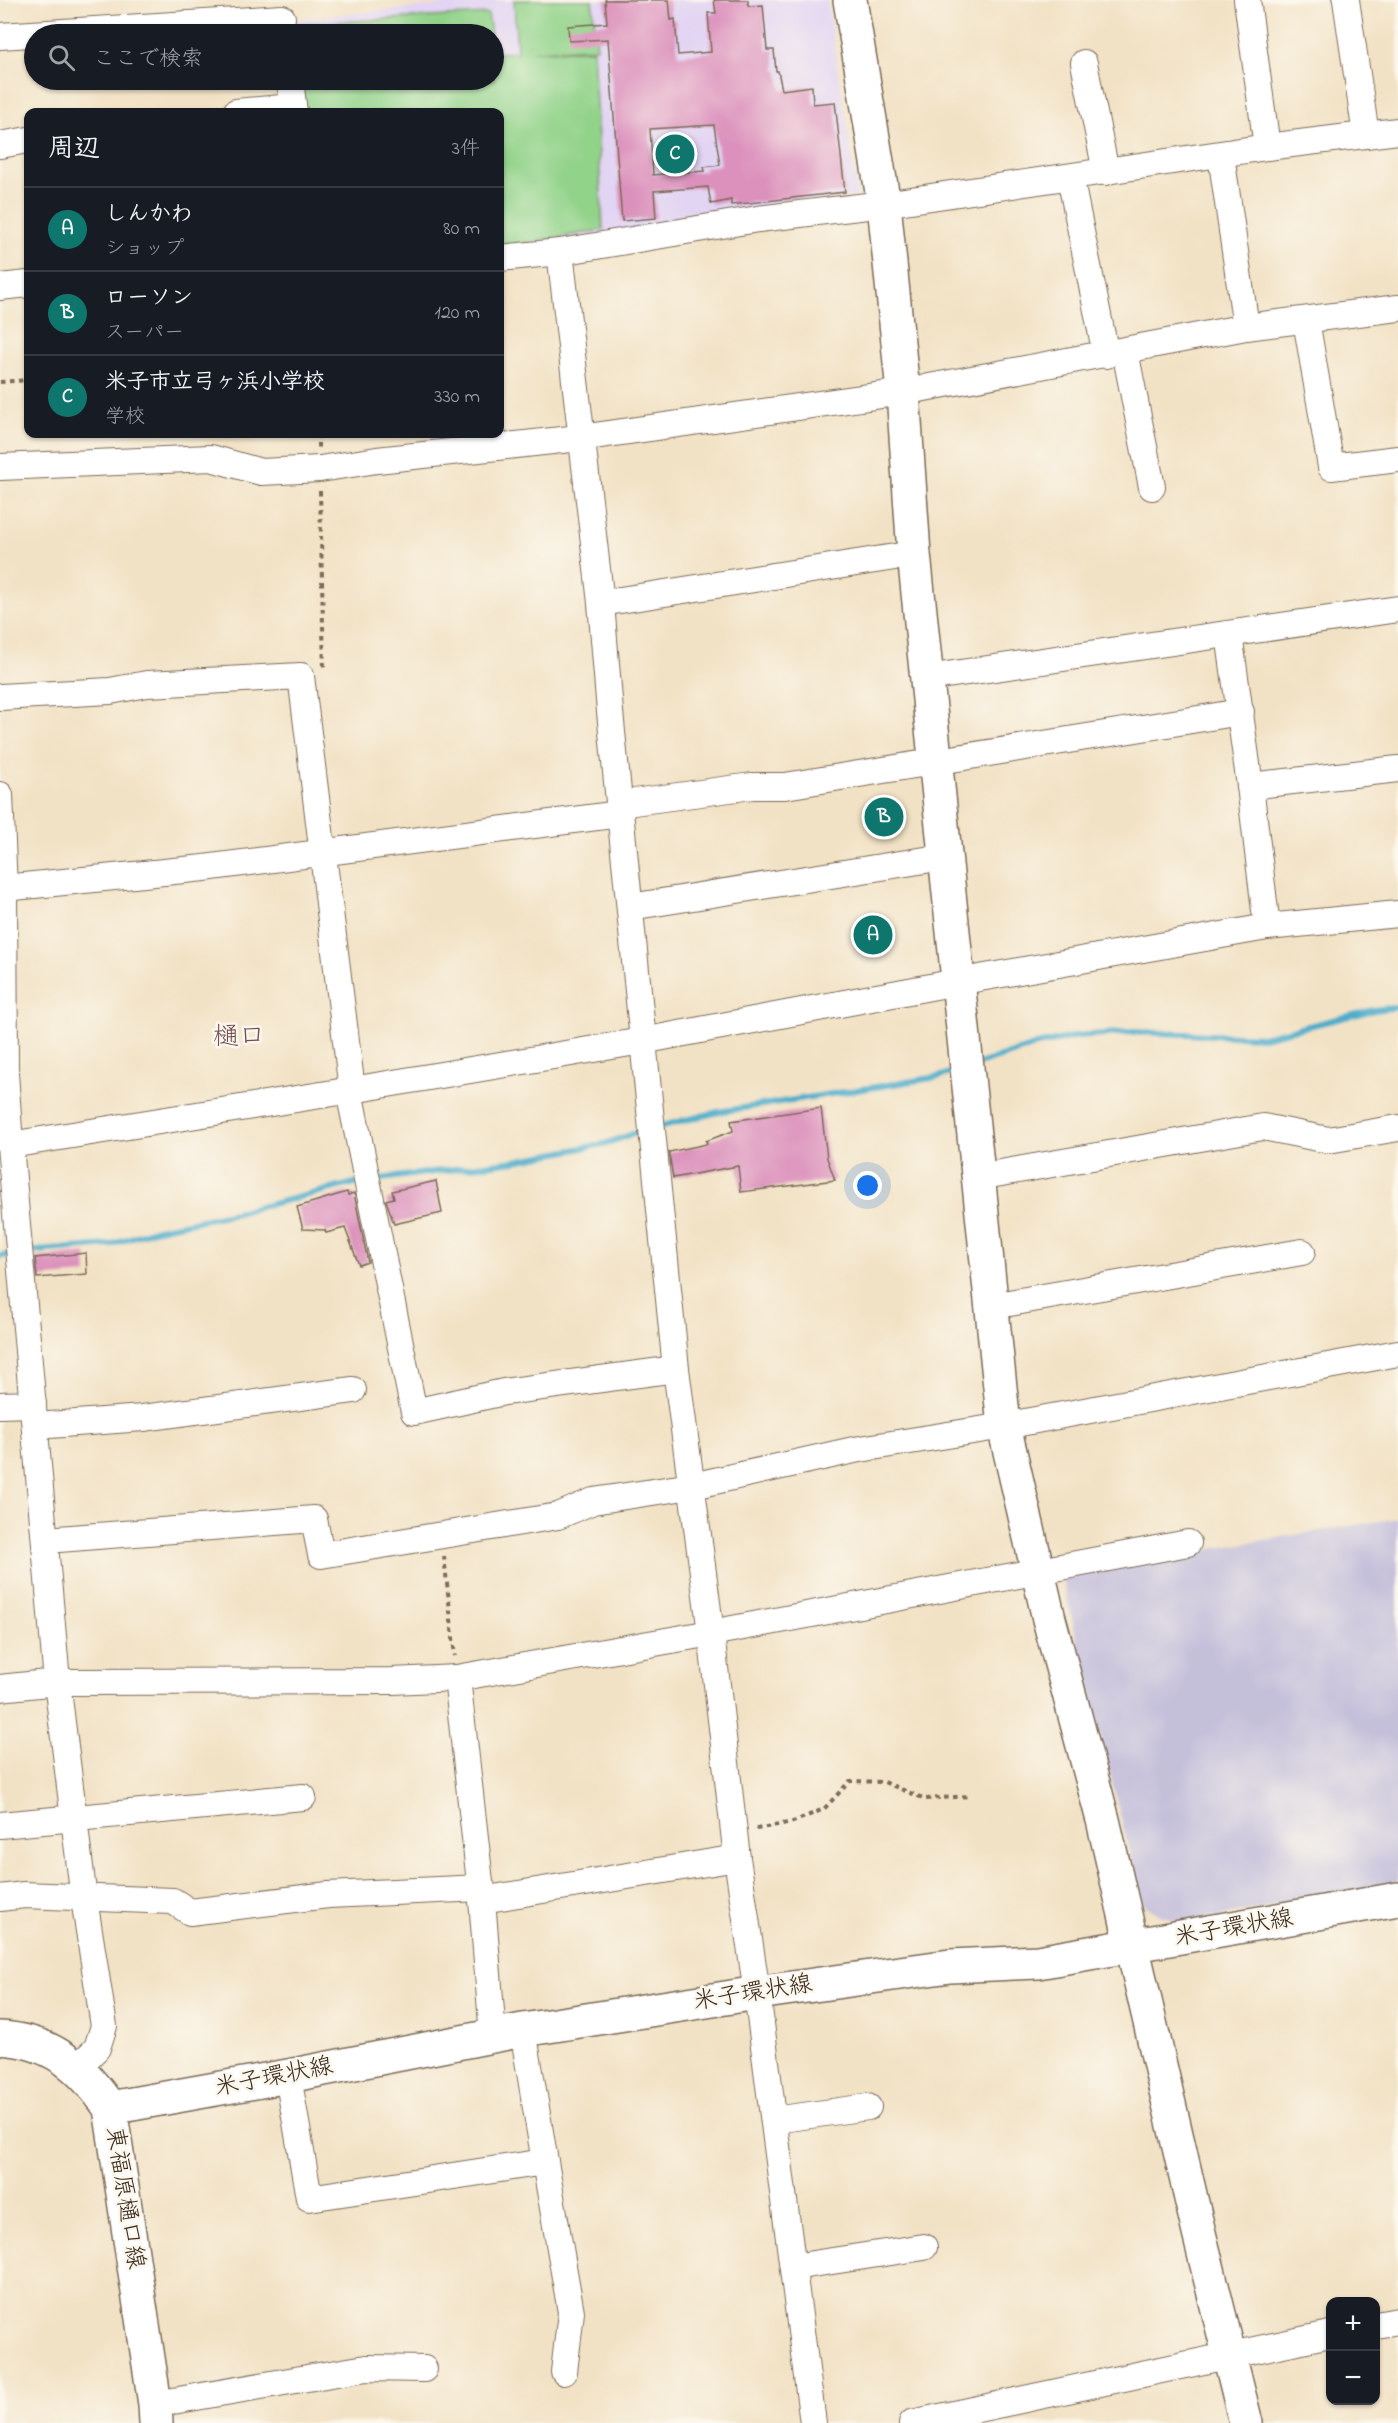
<!DOCTYPE html>
<html lang="ja">
<head>
<meta charset="utf-8">
<style>
	:root { --surface:#171b24; --page:#20242c; --text:#f1f3f6; --muted:#9ea1a6; --line:#363941; --accent:#0f766e }
	body { margin:0; font-family:"Indie Flower","Klee One",sans-serif; background:var(--page); color:var(--text) }
	.controls { position:absolute; right:18px; bottom:18px; display:grid; overflow:hidden; border-radius:12px; box-shadow:0 2px 4px #0004 }
	.controls button { width:54px; height:54px; display:grid; place-items:center; padding:0; border:0; border-bottom:2px solid var(--line); background:var(--surface); color:var(--text); font:30px sans-serif }
	.you { position:absolute; left:868px; top:1186px; width:21px; height:21px; margin:-15px; border:4px solid #fff; border-radius:50%; background:#1a73e8; box-shadow:0 0 0 9px #1a73e833 }
	.badge { display:grid; place-items:center; width:39px; height:39px; border-radius:50%; background:var(--accent); color:#fff; font-size:20px; font-weight:700 }
	.pin { position:absolute; translate:-50% -50%; border:3px solid #fff; box-shadow:0 2px 6px #0006 }
	.list { margin:0; padding:0; list-style:none }
	h2 { display:flex; justify-content:space-between; align-items:center; height:78px; margin:0; padding:0 24px; font-size:26px }
	h2 small { font-size:20px; font-weight:400; color:var(--muted) }
	.list li { display:grid; grid-template-columns:39px 1fr auto; gap:18px; align-items:center; box-sizing:border-box; height:84px; padding:0 24px; border-top:2px solid var(--line) }
	.list b { display:block; font-size:22px; white-space:nowrap }
	.list p { margin:0; font-size:20px; white-space:nowrap; color:var(--muted) }
	.list em { font-size:20px; font-style:normal; color:var(--muted) }
	.icon { flex:none; width:33px; height:33px; fill:none; stroke:currentColor; stroke-width:2; stroke-linecap:round; stroke-linejoin:round }
	.map { position:relative; flex:none; width:1398px; height:2423px; overflow:hidden }
	.search { position:absolute; background:var(--surface); box-shadow:0 2px 4px #0004; left:24px; top:24px; width:480px; height:66px; display:flex; align-items:center; gap:15px; box-sizing:border-box; padding:0 21px; border-radius:33px; color:var(--muted); font-size:22px }
	.panel { position:absolute; background:var(--surface); box-shadow:0 2px 4px #0004; left:24px; top:108px; width:480px; height:330px; border-radius:12px }
	.map>svg:first-child { display:block }
</style>
</head>
<body>
<div class="map">
<svg width="1398" height="2423" viewBox="0 0 1398 2423">
	<rect width="100%" height="100%" fill="#fbf7ec"/>
	<filter id="ink" filterUnits="userSpaceOnUse"><feTurbulence type="fractalNoise" baseFrequency=".0167" numOctaves="2"/><feDisplacementMap in="SourceGraphic" scale="12" xChannelSelector="R" yChannelSelector="G"/><feConvolveMatrix kernelMatrix="1 2 1 2 8 2 1 2 1" color-interpolation-filters="sRGB"/></filter>
	<filter id="wash" filterUnits="userSpaceOnUse"><feTurbulence type="fractalNoise" baseFrequency=".008" numOctaves="4" result="noise"/><feDisplacementMap in="SourceGraphic" scale="24" xChannelSelector="R" yChannelSelector="G"/><feGaussianBlur stdDeviation="1.35" result="paint"/><feColorMatrix in="noise" values="0 0 0 0 0 0 0 0 0 0 0 0 0 0 0 0 0 1.4 0 .05"/><feComposite in="paint" operator="in"/></filter>
	<g filter="url(#wash)">
		<rect width="100%" height="100%" fill="#f2e2c5"/>
		<polygon fill="#e2d4f3" points="489,0 827,0 858,196 500,251 500,112 494,80 494,34 291,34 290,20"/>
		<polygon fill="#c5c0da" points="1398,1518 1398,1882 1183,1923 1160,1915 1142,1903 1061,1574"/>
		<g fill="#92d38a" stroke="#667e54" stroke-width="1.5">
			<polygon points="514,0 592,0 597,48 533,51 593,50 603,230 500,247 500,112 305,112 301,80 494,80 494,49 494,53 517,52"/>
			<polygon points="488,14 491,34 296,34 295,24"/>
		</g>
		<g fill="none" stroke-linecap="round" stroke-linejoin="round">
			<g stroke="#4cadcb" stroke-width="6">
				<polyline points="976,1065 1037,1045 1077,1036 1132,1032 1263,1037 1374,1010 1398,1007"/>
				<polyline points="658,1127 718,1112 938,1077 957,1071"/>
				<polyline points="373,1180 515,1161 604,1144 645,1130"/>
				<polyline points="24,1252 110,1245 153,1230 236,1213 363,1181"/>
				<polyline points="0,1256 14,1254"/>
			</g>
		</g>
		<g id="blocks">
			<g fill="#dc91bc" fill-rule="evenodd">
				<path d="M 605,0 L 669,0 L 671,20 L 675,19 L 678,55 L 711,52 L 708,13 L 716,13 L 714,0 L 748,0 L 748,6 L 763,5 L 767,50 L 774,50 L 776,71 L 778,71 L 782,90 L 812,86 L 813,104 L 835,102 L 845,192 L 731,205 L 731,200 L 711,204 L 708,187 L 654,191 L 656,218 L 622,221 L 608,39 L 569,41 L 568,26 L 607,23 ZM 714,125 L 720,165 L 704,167 L 705,171 L 653,175 L 650,129 Z"/>
				<polygon points="821,1108 827,1158 835,1180 741,1192 738,1166 673,1178 669,1152 707,1144 706,1141 733,1131 731,1121"/>
				<polygon points="436,1181 442,1213 394,1224 386,1200 394,1198 392,1191"/>
				<polygon points="347,1192 348,1195 354,1193 368,1262 359,1265 345,1228 326,1233 325,1230 303,1229 297,1207"/>
				<polygon points="86,1253 87,1274 37,1278 35,1258"/>
			</g>
		</g>
	</g>
	<g filter="url(#ink)">
		<use href="#blocks" fill-opacity="0" stroke="#7b6a58" stroke-width="1.5"/>
		<g fill="none" stroke-linecap="round" stroke-linejoin="round">
			<g stroke="#7b6a58" stroke-width="28">
				<g id="street">
					<polyline points="1247,0 1267,147"/>
					<polyline points="1346,0 1366,135"/>
					<polyline points="0,36 282,18"/>
					<polyline points="1084,63 1106,172"/>
					<polyline points="290,80 294,112"/>
					<polyline points="236,112 293,107"/>
					<polyline points="0,145 28,140"/>
					<polyline points="1221,155 1246,327"/>
					<polyline points="1070,177 1106,355"/>
					<polyline points="560,252 601,603 610,712 676,1369 711,1633 737,1858 757,1993 813,2423"/>
					<polyline points="500,258 560,252 758,219 884,204 1267,147 1398,131"/>
					<polyline points="0,287 28,284"/>
					<polyline points="1306,320 1331,467 1398,459"/>
					<polyline points="1125,351 1152,487"/>
					<polyline points="0,467 211,458 261,472 320,469 377,460 580,438 903,392 1246,327 1398,308"/>
					<polyline points="601,603 914,554"/>
					<polyline points="1229,634 1250,786"/>
					<polyline points="926,678 1398,609"/>
					<polyline points="0,697 110,691 147,684 301,676 352,1090"/>
					<polyline points="0,795 4,888 5,1073 10,1145 57,1682 84,1899 104,2026 97,2048 77,2068"/>
					<polyline points="619,804 752,786 785,786 1241,712"/>
					<polyline points="4,888 204,868 620,814"/>
					<polyline points="630,907 944,857"/>
					<polyline points="1267,927 1250,786 1398,769"/>
					<polyline points="349,1091 414,1412 504,1392 676,1369"/>
					<polyline points="10,1145 352,1090 642,1041 957,982 1267,927 1398,914"/>
					<polyline points="978,1177 1263,1127 1328,1140 1398,1128"/>
					<polyline points="992,1306 1302,1252"/>
					<polyline points="0,1405 33,1404"/>
					<polyline points="36,1426 143,1418 353,1390"/>
					<polyline points="46,1540 314,1519 321,1555 558,1516 593,1501 692,1486 854,1450 1004,1426 1398,1353"/>
					<polyline points="457,1678 482,1900"/>
					<polyline points="0,1688 57,1682 392,1681 457,1678 711,1633 1188,1543"/>
					<polyline points="0,1825 303,1797"/>
					<polyline points="0,1898 24,1895 173,1901 190,1912 328,1895 482,1888"/>
					<polyline points="523,2030 545,2162"/>
					<polyline points="493,2036 482,1900 737,1858"/>
					<polyline points="288,2076 309,2198 545,2162 571,2312 564,2372"/>
					<polyline points="774,2120 868,2107"/>
					<polyline points="793,2267 924,2247"/>
					<polyline points="1376,2325 1398,2321"/>
					<polyline points="155,2404 366,2368 424,2369"/>
					<polyline points="912,2423 1330,2334"/>
				</g>
			</g>
			<g stroke="#7b6a58" stroke-width="36">
				<g id="secondary">
					<polyline points="850,0 884,204 903,392 914,554 1004,1426 1049,1619 1103,1820 1199,2233 1246,2423"/>
					<path d="M 0,2038 C 52,2041 81,2066 110,2108 L 155,2404 L 156,2423"/>
					<polyline points="110,2108 288,2076 523,2030 757,1993 950,1966 1038,1962 1398,1899"/>
				</g>
			</g>
			<g stroke="#7b6a58" stroke-width="4" stroke-dasharray="4.5 4.5" stroke-linecap="butt">
				<polyline points="0,382 28,380"/>
				<polyline points="318,434 318,448"/>
				<polyline points="320,491 324,670"/>
				<polyline points="444,1556 455,1656"/>
				<polyline points="756,1829 793,1822 824,1809 850,1781 884,1782 925,1799 970,1796"/>
			</g>
			<use href="#street" stroke="#fff" stroke-width="26"/>
			<use href="#secondary" stroke="#fff" stroke-width="33"/>
		</g>
	</g>
	<g text-anchor="middle" dominant-baseline="central" stroke-width="5" stroke-linejoin="round" paint-order="stroke">
		<g font-size="24" fill="#3b2a1e" stroke="#fbf7ec">
			<text transform="translate(1234 1929) rotate(-10)">米子環状線</text>
			<text transform="translate(753 1994) rotate(-9)">米子環状線</text>
			<text transform="translate(274 2078) rotate(-11)">米子環状線</text>
			<text transform="translate(124 2198) rotate(81)">東福原樋口線</text>
		</g>
		<g font-size="26" fill="#734e55" stroke="#fbf7ec">
			<text x="239" y="1038">樋口</text>
		</g>
	</g>
</svg>
<div class="controls">
<button>+</button>
<button>−</button>
</div>
<div class="you"></div>
<div class="pin badge" style="left:873px;top:935px">A</div>
<div class="pin badge" style="left:884px;top:817px">B</div>
<div class="pin badge" style="left:675px;top:154px">C</div>
<div class="search"><svg class="icon" aria-label="search" viewBox="0 0 24 24"><circle cx="10" cy="10" r="6"/><path d="M15 15l6 6"/></svg>ここで検索</div>
<section class="panel">
<h2>周辺<small>3件</small></h2>
<ul class="list">
<li><span class="badge">A</span><div><b>しんかわ</b><p>ショップ</p></div><em>80 m</em></li>
<li><span class="badge">B</span><div><b>ローソン</b><p>スーパー</p></div><em>120 m</em></li>
<li><span class="badge">C</span><div><b>米子市立弓ヶ浜小学校</b><p>学校</p></div><em>330 m</em></li>
</ul>
</section>
</div>
</body>
</html>
